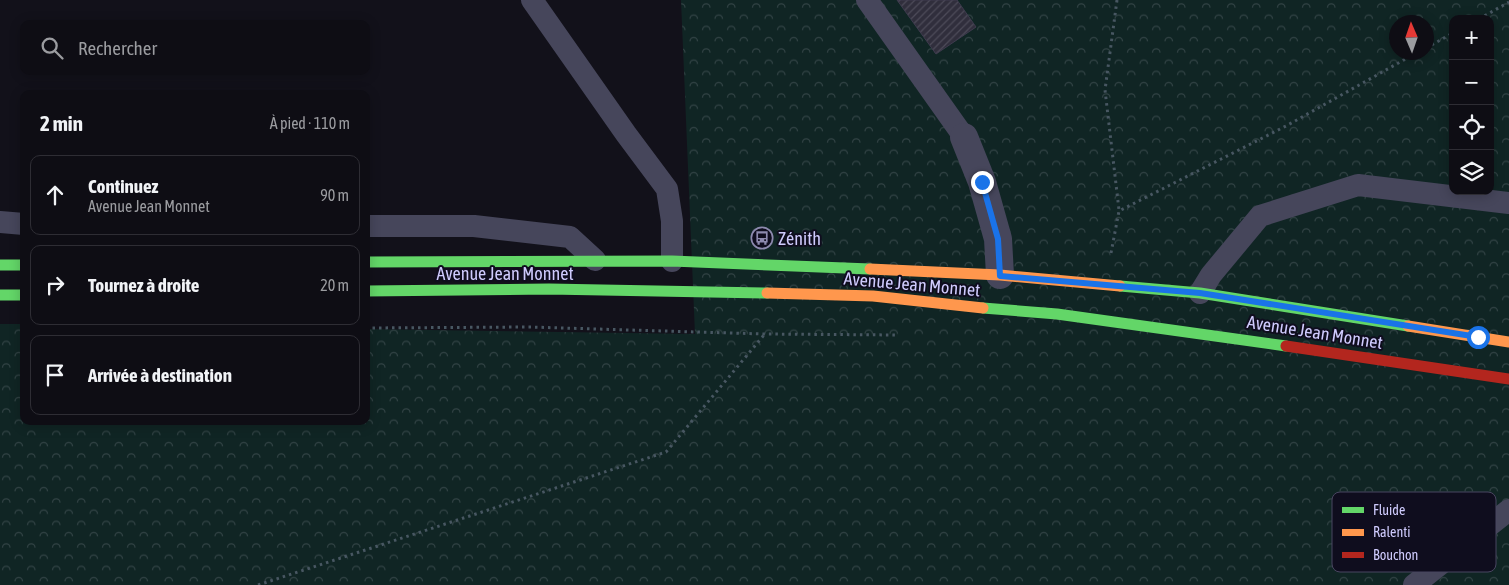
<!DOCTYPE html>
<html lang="fr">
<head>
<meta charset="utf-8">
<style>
	:root { --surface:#0e0d14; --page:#17161d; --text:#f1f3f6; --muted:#9b9ca0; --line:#2e2d34 }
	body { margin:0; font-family:"Asap Condensed",sans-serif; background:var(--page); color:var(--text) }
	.controls { position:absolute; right:15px; top:15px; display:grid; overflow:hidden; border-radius:10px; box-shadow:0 2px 12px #0003 }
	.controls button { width:45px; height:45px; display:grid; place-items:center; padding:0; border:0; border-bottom:1px solid var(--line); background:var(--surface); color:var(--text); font:25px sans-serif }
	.compass { position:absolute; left:1389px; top:15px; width:45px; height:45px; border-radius:50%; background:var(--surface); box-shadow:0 2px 12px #0003; rotate:358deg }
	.stop { position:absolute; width:15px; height:15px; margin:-11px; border:4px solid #1a73e8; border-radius:50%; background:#fff }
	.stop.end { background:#1a73e8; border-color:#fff; box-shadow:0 1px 5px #0008 }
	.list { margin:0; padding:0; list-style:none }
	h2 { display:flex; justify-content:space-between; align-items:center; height:65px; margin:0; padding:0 20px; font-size:21px }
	h2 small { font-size:16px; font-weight:400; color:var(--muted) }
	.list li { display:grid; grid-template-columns:32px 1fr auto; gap:15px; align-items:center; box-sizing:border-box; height:80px; margin:0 10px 10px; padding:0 10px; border:1px solid var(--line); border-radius:10px }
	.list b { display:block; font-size:19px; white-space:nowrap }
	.list p { margin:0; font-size:16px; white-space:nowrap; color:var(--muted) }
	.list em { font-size:16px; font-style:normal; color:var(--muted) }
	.icon { flex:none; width:28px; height:28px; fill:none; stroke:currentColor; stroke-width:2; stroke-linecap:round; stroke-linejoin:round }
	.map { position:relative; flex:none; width:1509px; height:585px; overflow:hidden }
	.search { position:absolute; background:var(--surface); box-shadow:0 2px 12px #0003; left:20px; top:20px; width:350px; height:55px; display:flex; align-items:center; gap:12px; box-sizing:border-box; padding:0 18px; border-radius:10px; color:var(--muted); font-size:19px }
	.panel { position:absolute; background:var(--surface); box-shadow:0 2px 12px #0003; left:20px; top:90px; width:350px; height:335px; border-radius:10px }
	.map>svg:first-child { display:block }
</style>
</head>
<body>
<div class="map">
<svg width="1509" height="585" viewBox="0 0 1509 585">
	<defs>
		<pattern id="forest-crowns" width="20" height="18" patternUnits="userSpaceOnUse" patternTransform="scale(1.25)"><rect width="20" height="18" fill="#102524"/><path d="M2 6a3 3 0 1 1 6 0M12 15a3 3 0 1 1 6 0" fill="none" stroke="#324345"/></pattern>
		<pattern id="building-hatch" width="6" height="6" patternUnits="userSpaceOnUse" patternTransform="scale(1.25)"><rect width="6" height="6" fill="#302e3c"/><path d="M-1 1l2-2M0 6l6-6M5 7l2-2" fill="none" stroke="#4d4b59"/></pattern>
	</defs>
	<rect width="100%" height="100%" fill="#12111a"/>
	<path fill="url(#forest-crowns)" fill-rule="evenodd" d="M 681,0 L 1509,0 L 1509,585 L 0,585 L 0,324 L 24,324 L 24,421 L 366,421 L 366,329 L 695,334 ZM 1453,19 L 1490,19 L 1490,191 L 1453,191 ZM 1396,22 L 1426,22 L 1426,52 L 1396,52 Z"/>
	<polygon fill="url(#building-hatch)" stroke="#3e3b4e" points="897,0 957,0 976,27 936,54"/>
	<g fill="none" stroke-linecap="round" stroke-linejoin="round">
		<g stroke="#485762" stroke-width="3" stroke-dasharray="2.5 4" stroke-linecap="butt">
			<polyline points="1117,0 1105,90 1119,210"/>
			<polyline points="1479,19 1509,2"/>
			<polyline points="1426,48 1453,33"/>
			<polyline points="1111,253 1119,211 1286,126 1418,52"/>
			<polyline points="366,328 529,327 764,334 898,335"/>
			<polyline points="258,585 666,452 764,335"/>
		</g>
		<g stroke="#46465b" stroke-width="22">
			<polyline points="532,0 626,134 667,189 672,221 672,261"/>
			<polyline points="867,0 964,137"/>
			<polyline points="0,222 24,224"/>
			<polyline points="366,226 474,226 570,237 595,260"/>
			<polyline points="1200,293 1211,275 1260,216 1358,185 1509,203"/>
			<polyline points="1414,585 1509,510"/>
		</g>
		<polyline stroke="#46465b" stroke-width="28" points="964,137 982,182 998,239 1000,275"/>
		<g stroke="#63d668" stroke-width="11">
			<polyline points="366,262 672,261 870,269"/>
			<polyline points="0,265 24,265"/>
			<polyline points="1120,286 1200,293 1408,326"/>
			<polyline points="366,291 549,289 767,293"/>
			<polyline points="0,295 24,295"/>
			<polyline points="983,308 1057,314 1286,346"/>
		</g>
		<g stroke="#ff974d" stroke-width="11">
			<polyline points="870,269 1000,275 1120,286"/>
			<polyline points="767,293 873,296 983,308"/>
			<polyline points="1408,326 1509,342"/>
		</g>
		<polyline stroke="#b3261e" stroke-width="11" points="1286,346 1509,379"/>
	</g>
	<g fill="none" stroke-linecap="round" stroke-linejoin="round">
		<polyline stroke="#1a73e8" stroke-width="6" points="982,182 998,239 1000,276 1200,293 1478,337"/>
	</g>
	<defs>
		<g id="bus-ring" transform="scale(1.125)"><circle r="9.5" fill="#0f0d1e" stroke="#8d8aae" stroke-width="1.5"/><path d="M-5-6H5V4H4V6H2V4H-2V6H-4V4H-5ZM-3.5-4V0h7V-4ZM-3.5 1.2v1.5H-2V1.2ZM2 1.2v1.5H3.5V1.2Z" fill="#8d8aae"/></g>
	</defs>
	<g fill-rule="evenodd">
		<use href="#bus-ring" x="762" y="238"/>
	</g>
	<g text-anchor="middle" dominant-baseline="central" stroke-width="4" stroke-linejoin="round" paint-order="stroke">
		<g font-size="18" fill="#cfcbfd" stroke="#0f0d1e" text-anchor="start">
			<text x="778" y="238">Zénith</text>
		</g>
		<g font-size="18" fill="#cfcbfd" stroke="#0f0d1e">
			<text x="505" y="273">Avenue Jean Monnet</text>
			<text transform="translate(912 284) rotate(5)">Avenue Jean Monnet</text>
			<text transform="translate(1315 332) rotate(9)">Avenue Jean Monnet</text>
		</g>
	</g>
	<rect x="1332" y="492" width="164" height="80" rx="8" fill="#0f0d1e" stroke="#494661" stroke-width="1"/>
	<rect x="1342" y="507" width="22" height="6" fill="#63d668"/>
	<rect x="1342" y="529" width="22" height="7" fill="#ff974d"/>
	<rect x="1342" y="552" width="22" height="6" fill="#b3261e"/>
	<g font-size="14" fill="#cfcbfd">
		<text x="1373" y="515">Fluide</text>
		<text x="1373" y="537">Ralenti</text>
		<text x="1373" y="560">Bouchon</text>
	</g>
</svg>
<div class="controls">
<button>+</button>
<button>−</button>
<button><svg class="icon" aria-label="locate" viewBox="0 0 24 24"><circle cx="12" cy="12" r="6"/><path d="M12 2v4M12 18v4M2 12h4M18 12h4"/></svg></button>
<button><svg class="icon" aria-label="layers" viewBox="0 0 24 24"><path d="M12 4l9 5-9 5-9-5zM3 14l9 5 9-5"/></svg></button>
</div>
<svg class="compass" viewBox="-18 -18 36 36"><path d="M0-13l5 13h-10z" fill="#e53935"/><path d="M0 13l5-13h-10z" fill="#9b9ca0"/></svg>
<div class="stop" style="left:1478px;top:337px"></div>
<div class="stop end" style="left:982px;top:182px"></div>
<div class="search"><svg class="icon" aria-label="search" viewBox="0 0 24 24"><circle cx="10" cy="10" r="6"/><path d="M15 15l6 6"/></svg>Rechercher</div>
<section class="panel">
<h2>2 min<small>À pied · 110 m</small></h2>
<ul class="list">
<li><svg class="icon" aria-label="ahead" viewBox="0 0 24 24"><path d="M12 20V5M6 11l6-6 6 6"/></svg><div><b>Continuez</b><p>Avenue Jean Monnet</p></div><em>90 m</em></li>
<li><svg class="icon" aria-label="right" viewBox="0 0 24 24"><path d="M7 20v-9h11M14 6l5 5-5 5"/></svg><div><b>Tournez à droite</b></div><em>20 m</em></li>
<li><svg class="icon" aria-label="arrive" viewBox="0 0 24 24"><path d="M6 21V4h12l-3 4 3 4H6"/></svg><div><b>Arrivée à destination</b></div></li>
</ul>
</section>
</div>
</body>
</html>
